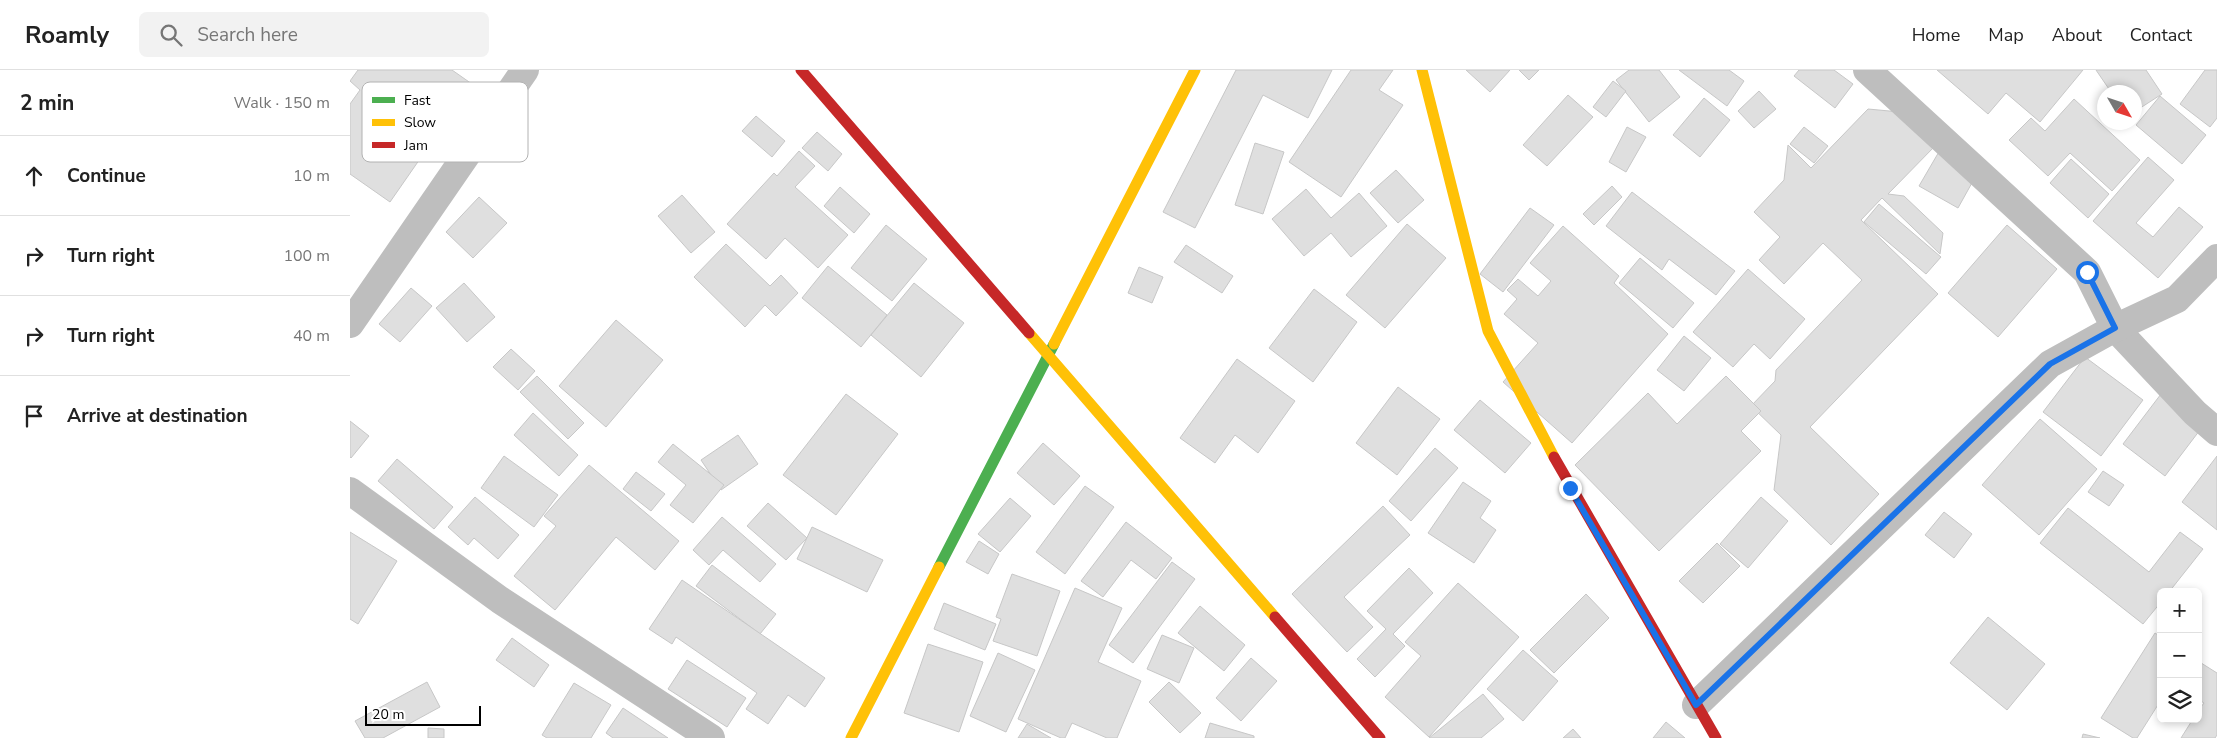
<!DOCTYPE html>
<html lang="en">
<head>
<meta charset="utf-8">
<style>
	:root { --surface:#fff; --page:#f2f2f2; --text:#222; --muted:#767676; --line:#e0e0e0 }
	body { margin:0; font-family:"Nunito Sans",sans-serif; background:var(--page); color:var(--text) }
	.controls { position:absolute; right:15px; bottom:15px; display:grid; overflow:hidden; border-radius:8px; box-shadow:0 2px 8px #0003 }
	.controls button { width:45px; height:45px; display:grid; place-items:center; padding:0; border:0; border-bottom:1px solid var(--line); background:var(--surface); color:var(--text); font:25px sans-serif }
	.compass { position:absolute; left:1747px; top:15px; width:45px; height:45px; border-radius:50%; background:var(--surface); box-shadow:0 2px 8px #0003; rotate:129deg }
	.scale { position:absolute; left:15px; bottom:12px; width:116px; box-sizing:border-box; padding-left:5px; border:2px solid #000; border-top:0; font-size:14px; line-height:18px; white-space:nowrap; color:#000; -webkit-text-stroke:4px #fff; paint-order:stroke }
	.stop { position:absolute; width:15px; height:15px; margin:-11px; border:4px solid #1a73e8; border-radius:50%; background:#fff }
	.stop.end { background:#1a73e8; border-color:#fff; box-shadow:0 1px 5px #0008 }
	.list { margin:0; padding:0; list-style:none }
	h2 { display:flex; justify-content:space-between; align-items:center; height:65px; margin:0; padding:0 20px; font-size:21px }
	h2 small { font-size:16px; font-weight:400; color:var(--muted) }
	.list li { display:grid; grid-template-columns:32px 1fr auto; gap:15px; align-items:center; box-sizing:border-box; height:80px; padding:0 20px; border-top:1px solid var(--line) }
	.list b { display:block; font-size:19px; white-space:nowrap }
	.list em { font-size:16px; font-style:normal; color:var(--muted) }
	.icon { flex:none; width:28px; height:28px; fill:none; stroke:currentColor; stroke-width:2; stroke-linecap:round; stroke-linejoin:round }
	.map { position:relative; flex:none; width:1867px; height:668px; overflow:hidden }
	header { display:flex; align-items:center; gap:30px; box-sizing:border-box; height:70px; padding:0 25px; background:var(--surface); border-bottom:1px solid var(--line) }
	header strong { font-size:24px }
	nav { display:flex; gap:28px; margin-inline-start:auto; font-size:18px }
	.search { width:350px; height:45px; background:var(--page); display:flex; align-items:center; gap:12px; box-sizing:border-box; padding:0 18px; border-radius:8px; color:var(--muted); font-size:19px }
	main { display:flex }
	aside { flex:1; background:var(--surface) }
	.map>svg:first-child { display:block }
</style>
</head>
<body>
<header>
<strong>Roamly</strong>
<div class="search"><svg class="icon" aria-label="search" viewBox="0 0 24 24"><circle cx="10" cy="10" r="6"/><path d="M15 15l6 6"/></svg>Search here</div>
<nav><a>Home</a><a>Map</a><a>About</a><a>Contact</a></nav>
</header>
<main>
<aside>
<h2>2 min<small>Walk · 150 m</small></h2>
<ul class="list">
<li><svg class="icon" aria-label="ahead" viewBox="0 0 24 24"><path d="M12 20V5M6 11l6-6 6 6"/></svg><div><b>Continue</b></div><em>10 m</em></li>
<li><svg class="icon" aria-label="right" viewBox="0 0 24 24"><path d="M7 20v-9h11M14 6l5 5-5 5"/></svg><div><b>Turn right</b></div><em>100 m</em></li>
<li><svg class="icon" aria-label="right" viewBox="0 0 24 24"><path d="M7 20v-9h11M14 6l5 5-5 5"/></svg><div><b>Turn right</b></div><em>40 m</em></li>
<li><svg class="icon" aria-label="arrive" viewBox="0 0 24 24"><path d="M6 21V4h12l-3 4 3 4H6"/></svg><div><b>Arrive at destination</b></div></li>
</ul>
</aside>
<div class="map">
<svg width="1867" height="668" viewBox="0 0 1867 668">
	<rect width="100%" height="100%" fill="#fff"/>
	<g fill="#dfdfdf" stroke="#c7c7c7">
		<polygon points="8,0 102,0 122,14 40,132 0,104 0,34 10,20 0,11"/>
		<polygon points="886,0 982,0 958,48 913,25 845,158 813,142"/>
		<polygon points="1001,0 1043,0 1029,20 1053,35 991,127 939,92"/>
		<polygon points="1116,0 1160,0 1140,22"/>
		<polygon points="1169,0 1189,0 1179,10"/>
		<polygon points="1279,0 1309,0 1330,27 1299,52 1266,10"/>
		<polygon points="1329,0 1379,0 1394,11 1377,36"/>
		<polygon points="1449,0 1484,0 1503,14 1485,38 1444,6"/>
		<polygon points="1587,0 1733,0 1690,52 1656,23 1638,44"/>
		<polygon points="1746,0 1796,0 1812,24 1784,42 1784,22 1761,22"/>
		<polygon points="1855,0 1867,0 1867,48 1860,57 1830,34"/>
		<polygon points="1263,11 1276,21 1256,47 1243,37"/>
		<polygon points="1409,21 1426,39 1404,58 1388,41"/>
		<polygon points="1218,25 1243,47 1197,96 1173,75"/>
		<polygon points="1810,26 1856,65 1832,94 1786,55"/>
		<polygon points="1354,28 1380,50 1350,87 1323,65"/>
		<polygon points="1724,29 1790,90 1762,121 1720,83 1698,106 1659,70 1681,48 1695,61"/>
		<polygon points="1518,39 1550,42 1585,76 1538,124 1554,126 1593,163 1590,184 1532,128 1511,150 1588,224 1460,357 1529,424 1481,475 1424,420 1431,365 1401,336 1425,311 1426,300 1512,210 1473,173 1434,214 1409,190 1430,167 1404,142 1434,110 1438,75 1461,98"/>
		<polygon points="406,46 435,71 422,87 392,61"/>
		<polygon points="1277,57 1296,67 1276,102 1259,92"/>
		<polygon points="1454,57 1478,76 1464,93 1440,74"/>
		<polygon points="467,62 492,84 478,101 452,78"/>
		<polygon points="905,73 934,82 913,144 885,135"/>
		<polygon points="1590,80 1628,102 1608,138 1569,116"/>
		<polygon points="449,81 465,96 445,117 498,165 468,198 435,168 416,189 377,154 424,103 427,106"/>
		<polygon points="1798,87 1824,110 1786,153 1803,167 1829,137 1853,157 1808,208 1743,151"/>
		<polygon points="1721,89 1759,124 1738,148 1700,113"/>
		<polygon points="1046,100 1074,130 1048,153 1020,123"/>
		<polygon points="1262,116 1272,127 1244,155 1233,144"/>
		<polygon points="490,117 520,144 504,163 474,136"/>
		<polygon points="956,119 981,148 1009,123 1037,156 1001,187 981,163 954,186 922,149"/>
		<polygon points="1282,122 1385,201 1366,225 1319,189 1312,200 1256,156"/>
		<polygon points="332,125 365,162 341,183 308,146"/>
		<polygon points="129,127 157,153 123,188 96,162"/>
		<polygon points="1529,134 1591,187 1576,204 1514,152"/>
		<polygon points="1180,138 1204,155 1153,222 1130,204"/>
		<polygon points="1057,154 1096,188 1035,258 996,225"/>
		<polygon points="536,155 577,189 542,231 501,198"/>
		<polygon points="1657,155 1707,199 1648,267 1598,223"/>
		<polygon points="1213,156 1269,206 1264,213 1318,264 1222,373 1153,312 1188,273 1154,244 1167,229 1157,220 1168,209 1188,226 1201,211 1180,193"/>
		<polygon points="376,174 420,216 431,205 448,223 426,246 415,235 395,257 344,207"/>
		<polygon points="836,175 883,206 872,223 824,192"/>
		<polygon points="1290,188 1344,233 1323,258 1269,213"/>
		<polygon points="478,196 537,245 511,277 452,228"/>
		<polygon points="789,197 813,207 802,233 778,223"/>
		<polygon points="1398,199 1455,249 1420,289 1404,274 1383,297 1343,262"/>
		<polygon points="114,213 145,247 117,272 86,238"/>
		<polygon points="564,213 614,253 571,307 521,265"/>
		<polygon points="61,218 82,236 50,272 29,254"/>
		<polygon points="964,219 1007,252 963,312 919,278"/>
		<polygon points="266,250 313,290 256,357 209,316"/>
		<polygon points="1334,266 1361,288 1334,321 1307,300"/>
		<polygon points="161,279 185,301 168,320 143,297"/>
		<polygon points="1735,287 1793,330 1751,386 1693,342"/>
		<polygon points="887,289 945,331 908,383 885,365 865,393 830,368"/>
		<polygon points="187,306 234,353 218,369 170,322"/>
		<polygon points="1376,306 1411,341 1391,361 1411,381 1309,481 1225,395 1298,323 1327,354"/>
		<polygon points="1048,317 1090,349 1047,405 1006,373"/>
		<polygon points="496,324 548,364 486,445 433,405"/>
		<polygon points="1811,324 1853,356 1815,406 1773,374"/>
		<polygon points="1130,330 1181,373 1155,403 1104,360"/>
		<polygon points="183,343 228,385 209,406 164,365"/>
		<polygon points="1690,349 1747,399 1689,465 1632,415"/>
		<polygon points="0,351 19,366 1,388 0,387"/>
		<polygon points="388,365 408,394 371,420 351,390"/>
		<polygon points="693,373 730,406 704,435 667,403"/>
		<polygon points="323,374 374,415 343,453 320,435 336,415 308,392"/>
		<polygon points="1085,378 1108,398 1061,451 1039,431"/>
		<polygon points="154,386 208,425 184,457 131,418"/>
		<polygon points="1867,386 1867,460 1832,432"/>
		<polygon points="47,389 103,437 84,459 28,411"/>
		<polygon points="239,395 329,471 305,500 266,467 205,540 164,506 206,456 194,446"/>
		<polygon points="1753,401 1774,415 1759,436 1738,422"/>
		<polygon points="286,402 315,424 301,441 273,419"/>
		<polygon points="1113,412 1141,431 1130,448 1146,460 1124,493 1078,463"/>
		<polygon points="735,416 764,437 715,504 686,482"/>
		<polygon points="125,427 169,465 148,489 124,468 118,475 98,457"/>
		<polygon points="1411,427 1438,451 1398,498 1370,474"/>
		<polygon points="660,428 681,446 650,482 628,464"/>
		<polygon points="418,433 457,468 436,490 397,456"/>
		<polygon points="1033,436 1060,465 994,527 1023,557 997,582 942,524"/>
		<polygon points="1718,438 1799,502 1830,462 1853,479 1819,522 1811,522 1811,532 1793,554 1690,473"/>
		<polygon points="1594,442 1622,464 1604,488 1575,465"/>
		<polygon points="372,447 426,494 410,512 373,480 359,495 343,480"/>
		<polygon points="776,452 822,488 806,509 781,490 753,527 731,511"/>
		<polygon points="462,457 533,490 517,522 447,489"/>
		<polygon points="0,462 47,491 8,554 0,549"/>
		<polygon points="629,471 649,484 638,504 616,492"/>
		<polygon points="1367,473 1390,496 1353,533 1329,511"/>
		<polygon points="822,492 845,509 783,593 759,575"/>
		<polygon points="362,495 426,544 410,564 346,516"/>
		<polygon points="1059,498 1083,523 1043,564 1055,576 1025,607 1007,589 1036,559 1017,541"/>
		<polygon points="662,504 710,521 687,586 643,571 651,549 646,547"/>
		<polygon points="332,510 475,608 455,637 438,625 418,654 396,639 407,623 326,567 322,574 299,559"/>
		<polygon points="1108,513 1169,567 1079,667 1035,627 1071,586 1055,572"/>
		<polygon points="725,518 772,538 748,592 791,611 767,668 757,668 722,653 715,668 711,668 668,649"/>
		<polygon points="1236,524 1259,548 1204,603 1180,580"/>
		<polygon points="594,533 646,554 635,580 584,559"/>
		<polygon points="850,536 895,575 874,601 828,563"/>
		<polygon points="1638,547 1695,594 1657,640 1600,593"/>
		<polygon points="1805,563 1811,567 1811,630 1787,668 1783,668 1751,648"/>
		<polygon points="812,565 844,578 829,613 797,599"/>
		<polygon points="162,568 199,595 184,617 146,590"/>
		<polygon points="578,574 633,592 609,662 554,643"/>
		<polygon points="1173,580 1208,611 1173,651 1137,619"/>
		<polygon points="648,583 685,600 656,662 620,646"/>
		<polygon points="901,588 927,611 891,651 866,628"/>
		<polygon points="337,590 396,628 377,657 318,619"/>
		<polygon points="1848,591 1867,603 1867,665 1865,668 1831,668 1843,649 1848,649 1848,641 1854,633 1848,629"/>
		<polygon points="77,612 90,637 33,668 15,668 5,651"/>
		<polygon points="819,612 851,643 830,663 799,632"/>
		<polygon points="224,613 261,635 241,668 197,668 192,665"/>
		<polygon points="1133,624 1154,649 1131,668 1079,668"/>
		<polygon points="273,638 318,668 263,668 256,663"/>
		<polygon points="1316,652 1335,668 1303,668"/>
		<polygon points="860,653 904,666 904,668 855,668"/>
		<polygon points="677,654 701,668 668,668"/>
		<polygon points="78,658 94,659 94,668 78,668"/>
		<polygon points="1223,659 1231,668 1213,668"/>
		<polygon points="1733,664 1750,668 1732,668"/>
	</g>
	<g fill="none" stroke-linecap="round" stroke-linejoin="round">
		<g stroke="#bebebe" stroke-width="28">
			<polyline points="1517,0 1737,202 1765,258 1845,343 1867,362"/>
			<polyline points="0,254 175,0"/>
			<polyline points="0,421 150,530 361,668"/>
			<polyline points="1346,635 1700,294 1765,258 1827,229 1867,188"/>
		</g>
		<polyline stroke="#4caf50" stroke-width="11" points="589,497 704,274"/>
		<g stroke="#ffc107" stroke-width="11">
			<polyline points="1072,0 1138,261 1204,387"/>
			<polyline points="679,263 925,547"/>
			<polyline points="704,274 845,0"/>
			<polyline points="501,668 589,497"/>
		</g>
		<g stroke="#c62828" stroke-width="11">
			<polyline points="451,0 679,263"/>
			<polyline points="1204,387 1366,668"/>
			<polyline points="925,547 1030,668"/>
		</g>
	</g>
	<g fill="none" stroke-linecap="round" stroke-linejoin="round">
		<polyline stroke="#1a73e8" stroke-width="6" points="1220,418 1346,635 1700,294 1765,258 1737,202"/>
	</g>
	<rect x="12" y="12" width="166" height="80" rx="8" fill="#fff" stroke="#b2b2b2" stroke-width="1"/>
	<rect x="22" y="27" width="23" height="6" fill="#4caf50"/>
	<rect x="22" y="49" width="23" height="7" fill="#ffc107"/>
	<rect x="22" y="72" width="23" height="6" fill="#c62828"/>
	<g font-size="14" fill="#000">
		<text x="54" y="35">Fast</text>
		<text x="54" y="57">Slow</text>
		<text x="54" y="80">Jam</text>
	</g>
</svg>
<div class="controls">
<button>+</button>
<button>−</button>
<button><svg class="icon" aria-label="layers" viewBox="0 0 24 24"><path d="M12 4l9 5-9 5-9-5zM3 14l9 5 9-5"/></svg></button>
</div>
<svg class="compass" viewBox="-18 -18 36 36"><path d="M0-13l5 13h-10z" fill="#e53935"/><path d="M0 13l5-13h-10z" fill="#767676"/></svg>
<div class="scale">20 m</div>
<div class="stop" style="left:1737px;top:202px"></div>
<div class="stop end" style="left:1220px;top:418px"></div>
</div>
</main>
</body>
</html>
